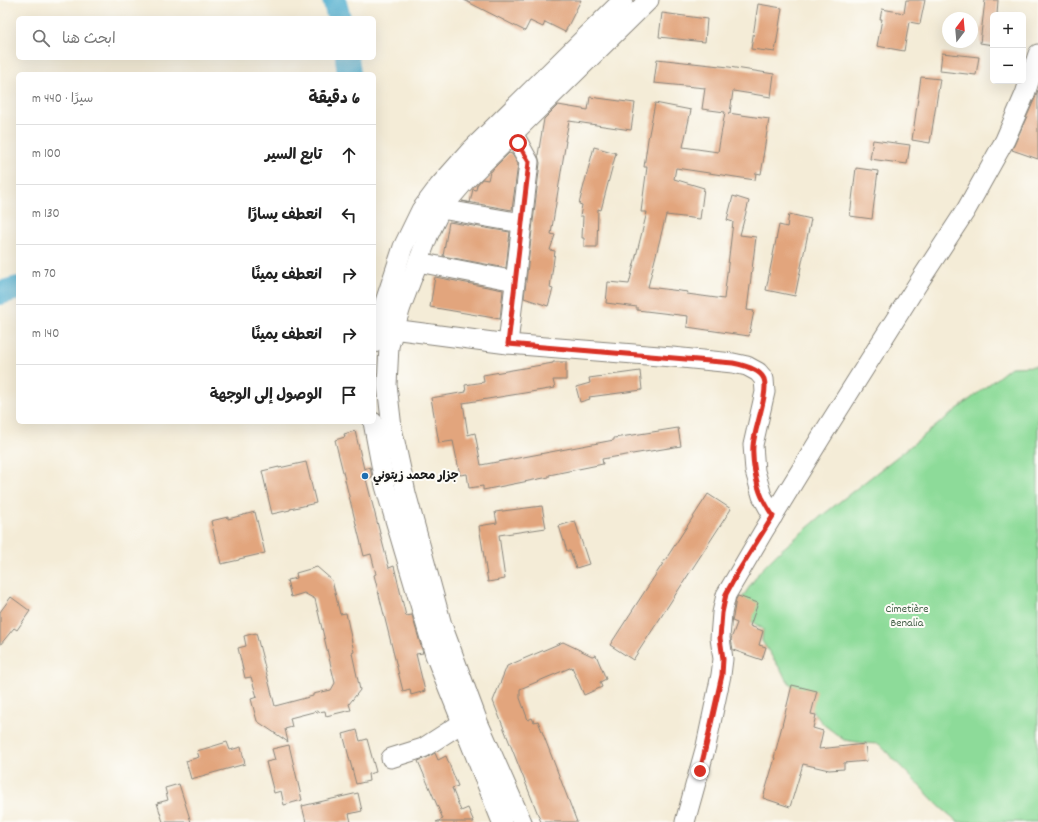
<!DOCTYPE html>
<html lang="ar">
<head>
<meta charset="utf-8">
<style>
	:root { --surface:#fff; --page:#f6f6f6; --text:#222; --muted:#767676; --line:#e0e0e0 }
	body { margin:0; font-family:Dekko,"Playpen Sans Arabic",sans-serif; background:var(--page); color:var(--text); direction:rtl }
	.controls { position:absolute; right:12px; top:12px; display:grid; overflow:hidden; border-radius:6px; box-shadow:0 4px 16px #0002 }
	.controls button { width:36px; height:36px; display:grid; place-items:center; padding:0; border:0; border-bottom:1px solid var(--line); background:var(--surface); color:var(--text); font:20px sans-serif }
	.compass { position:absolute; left:942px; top:12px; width:36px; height:36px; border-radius:50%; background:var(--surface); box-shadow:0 4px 16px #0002; rotate:16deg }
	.stop { position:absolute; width:12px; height:12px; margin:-9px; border:3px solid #d93025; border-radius:50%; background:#fff }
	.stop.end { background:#d93025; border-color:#fff; box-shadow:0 1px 4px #0008 }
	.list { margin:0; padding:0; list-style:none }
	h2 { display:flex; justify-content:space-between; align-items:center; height:52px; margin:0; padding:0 16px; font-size:17px }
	h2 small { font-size:13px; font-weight:400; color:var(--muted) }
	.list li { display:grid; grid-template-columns:26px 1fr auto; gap:12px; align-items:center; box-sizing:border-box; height:60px; padding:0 16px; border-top:1px solid var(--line) }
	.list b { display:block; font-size:15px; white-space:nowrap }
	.list em { font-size:13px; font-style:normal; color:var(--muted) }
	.icon { flex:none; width:22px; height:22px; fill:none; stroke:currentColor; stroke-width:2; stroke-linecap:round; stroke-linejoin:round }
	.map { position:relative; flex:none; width:1038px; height:822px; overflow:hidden; direction:ltr }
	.search { position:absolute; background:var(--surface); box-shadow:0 4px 16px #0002; left:16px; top:16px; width:360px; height:44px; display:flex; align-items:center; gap:10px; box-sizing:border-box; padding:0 14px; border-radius:6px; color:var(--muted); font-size:15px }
	.panel { position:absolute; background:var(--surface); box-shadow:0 4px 16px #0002; left:16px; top:72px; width:360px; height:352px; border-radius:6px; direction:rtl }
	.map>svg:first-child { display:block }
</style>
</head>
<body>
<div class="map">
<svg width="1038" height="822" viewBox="0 0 1038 822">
	<rect width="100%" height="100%" fill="#fdfcf7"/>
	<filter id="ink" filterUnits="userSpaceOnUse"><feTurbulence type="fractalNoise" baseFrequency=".025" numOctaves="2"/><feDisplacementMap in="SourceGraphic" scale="8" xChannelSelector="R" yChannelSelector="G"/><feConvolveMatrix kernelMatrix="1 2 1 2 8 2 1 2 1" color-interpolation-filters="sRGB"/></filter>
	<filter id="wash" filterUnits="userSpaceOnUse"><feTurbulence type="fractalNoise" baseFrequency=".012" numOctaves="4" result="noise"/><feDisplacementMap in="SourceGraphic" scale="16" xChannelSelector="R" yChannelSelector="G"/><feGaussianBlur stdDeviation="0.9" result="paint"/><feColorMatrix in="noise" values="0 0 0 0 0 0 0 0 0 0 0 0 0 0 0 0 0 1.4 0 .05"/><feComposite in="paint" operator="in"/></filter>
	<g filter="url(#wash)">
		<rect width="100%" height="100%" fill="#f4ecd7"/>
		<polygon fill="#8ddb99" stroke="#547c5a" points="1038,366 1038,822 958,822 939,806 879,744 863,743 844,740 823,724 788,681 762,641 763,629 734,610 760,571 779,552 819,518 1011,367"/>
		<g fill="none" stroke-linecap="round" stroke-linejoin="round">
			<g stroke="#51afcf" stroke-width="24">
				<polyline points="334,0 339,18"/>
				<polyline points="347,58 349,74"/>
				<polyline points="0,293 18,288"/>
			</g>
		</g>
		<g id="blocks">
			<g fill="#e2a57d">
				<polygon points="464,0 581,0 565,32 545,22 543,27 530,21 525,31"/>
				<polygon points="906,0 925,0 920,24 909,22 904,51 877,46 882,19 880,19 882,9 904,13"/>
				<polygon points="985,0 998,0 997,15 993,15 993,45 980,43"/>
				<polygon points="758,4 782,8 775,52 751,49"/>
				<polygon points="662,13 707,19 705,42 659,37"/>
				<polygon points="942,53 979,57 976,75 940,71"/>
				<polygon points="657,59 729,67 774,74 771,97 733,91 730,113 728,113 769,119 763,157 764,157 761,174 756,173 755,180 676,168 674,179 704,188 700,219 666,215 648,287 688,292 687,294 724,299 733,222 727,220 733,196 749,201 740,235 756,237 747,310 754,311 749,336 687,327 688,316 637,310 637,307 606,303 608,282 629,284 647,212 641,212 647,167 644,167 648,139 655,103 691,110 683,147 718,152 725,112 702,109 705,88 654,83"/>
				<polygon points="921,77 940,79 930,143 912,140"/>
				<polygon points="1038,90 1038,159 1012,150 1035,98"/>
				<polygon points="590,97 635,103 631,130 569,121 565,141 566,141 551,234 555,235 550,250 555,251 550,288 553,289 548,306 524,298 540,163 538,155 544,119 558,105 588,110"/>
				<polygon points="873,140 910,145 907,164 870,159"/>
				<polygon points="594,147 616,153 601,210 598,209 597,247 584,247 584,238 582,238 583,216 580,216 582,205 579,204"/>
				<polygon points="509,153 512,154 518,164 512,210 462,201 470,203 473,189 476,190 477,185 482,179 488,180 490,172 492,171 493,169"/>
				<polygon points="856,168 878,171 872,219 850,216"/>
				<polygon points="789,214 811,219 795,296 766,290 779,225 787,227"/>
				<polygon points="449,222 510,232 506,268 443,256"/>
				<polygon points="435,277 503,290 500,319 430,307"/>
				<polygon points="553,362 566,362 566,380 553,380 555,388 463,403 468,435 475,433 481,465 614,440 614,438 678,428 681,446 602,459 603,464 549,475 549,477 483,490 483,486 469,488 467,474 460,475 453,441 439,443 431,398 466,392 465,385 484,382 483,375 553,363"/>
				<polygon points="640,371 642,390 589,397 590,399 580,402 576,387 590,383 589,378"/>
				<polygon points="355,431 364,469 370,467 372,477 366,479 389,568 394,566 406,616 412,615 423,653 416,654 425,691 411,695 410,689 403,691 374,575 376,574 371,554 364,556 335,440 345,437 344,434"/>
				<polygon points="306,462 316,503 290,509 290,510 272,514 262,471 279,467 279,468"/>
				<polygon points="708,494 731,509 633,660 610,645"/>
				<polygon points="542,506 546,528 499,535 505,579 488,582 479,526 497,523 495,512"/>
				<polygon points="255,512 265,553 239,559 239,560 221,564 211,521 228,517 228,519"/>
				<polygon points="575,521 589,564 576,568 570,551 567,551 559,526"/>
				<polygon points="317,567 332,580 340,614 346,613 354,652 352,653 360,690 349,704 351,710 326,716 325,711 317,712 317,711 290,718 292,727 285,729 288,742 257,721 251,699 257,697 251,677 245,678 238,648 246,646 244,636 256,633 275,706 313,696 313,694 331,690 335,683 315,599 304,593 291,597 287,580 297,578 296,573"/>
				<polygon points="738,596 758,603 750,626 763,631 759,645 766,647 762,660 733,650 731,639 737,623 732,621 733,617 736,599"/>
				<polygon points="11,597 30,611 17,630 14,628 0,645 0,612"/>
				<polygon points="563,642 592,656 596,655 606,679 600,682 602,687 584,695 572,667 520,689 520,698 528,720 532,718 534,722 538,721 577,822 541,822 493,701 507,666"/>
				<polygon points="792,685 817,691 811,714 816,715 813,728 823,731 819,749 865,744 867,761 844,763 844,769 829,770 803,764 790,807 763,798 775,758 774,758"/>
				<polygon points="357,730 360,741 367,739 376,772 368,774 369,781 356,784 343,734"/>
				<polygon points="227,742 230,750 241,747 245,764 191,779 186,761 199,757 197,751"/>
				<polygon points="289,745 302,800 284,805 281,791 274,793 266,762 275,760 272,749"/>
				<polygon points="435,753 438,760 446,756 458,786 452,788 461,811 468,808 474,822 436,822 443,819 418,761 426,758"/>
				<polygon points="179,784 191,822 163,822 157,803 168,800 165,788"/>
				<polygon points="358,793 362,811 349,814 351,822 306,822 302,806"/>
			</g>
		</g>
	</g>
	<g filter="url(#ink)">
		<use href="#blocks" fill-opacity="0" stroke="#88847a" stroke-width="1"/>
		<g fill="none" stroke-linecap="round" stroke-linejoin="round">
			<g stroke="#88847a" stroke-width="21">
				<g id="minor">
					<polyline points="441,209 522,223"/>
					<polyline points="418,262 515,281"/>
					<polyline points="377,327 508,344 672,357 733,363 747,366 758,372 764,379 765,392 753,445 755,471 762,496 773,516"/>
					<polyline points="374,343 378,323 403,247 421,210 439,186 470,151 623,0"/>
					<polyline points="508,344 529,162 513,133"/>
					<polyline points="373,422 385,486 435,655 502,822"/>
					<polyline points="391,758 423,748 462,723"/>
					<polyline points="522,822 478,722 442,625 406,493 392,428 387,385 389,346 401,307 428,236 441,209 466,180 649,0"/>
					<polyline points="685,822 706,746 721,675 723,659 720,638 722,613 726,595 763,532 823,434 917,285 966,210 1005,140 1025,94 1038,54"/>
				</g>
			</g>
			<use href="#minor" stroke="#fff" stroke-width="19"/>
		</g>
	</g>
	<g fill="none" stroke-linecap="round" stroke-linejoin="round" filter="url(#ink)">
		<path stroke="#d93025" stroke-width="5" d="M 518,143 L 529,162 L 508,344 L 733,363 C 743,365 760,369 764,379 C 769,393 754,430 753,446 C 752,460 756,484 762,497 C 765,503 769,510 773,516 L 738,572 L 726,594 L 722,613 L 720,638 L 723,659 L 722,675 L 706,746 L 700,771"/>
	</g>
	<circle fill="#1f6fb2" stroke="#fdfcf7" stroke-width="1.5" cx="365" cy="476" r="4"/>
	<g text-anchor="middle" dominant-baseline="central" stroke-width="4" stroke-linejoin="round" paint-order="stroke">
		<g font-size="12" font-weight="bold" fill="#1c1c1c" stroke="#fdfcf7" text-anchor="start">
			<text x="373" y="476">جزار محمد زيتوني</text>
		</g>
		<g font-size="12" fill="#445f48" stroke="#fdfcf7">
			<text x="907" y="609">Cimetière<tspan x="907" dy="14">Benalia</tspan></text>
		</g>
	</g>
</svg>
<div class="controls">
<button>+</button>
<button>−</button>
</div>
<svg class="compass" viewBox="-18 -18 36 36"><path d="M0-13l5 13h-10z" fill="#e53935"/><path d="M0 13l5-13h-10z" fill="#767676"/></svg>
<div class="stop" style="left:518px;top:143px"></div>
<div class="stop end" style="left:700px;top:771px"></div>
<div class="search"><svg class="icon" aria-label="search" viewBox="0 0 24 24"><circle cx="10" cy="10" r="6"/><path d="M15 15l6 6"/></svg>ابحث هنا</div>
<section class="panel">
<h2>6 دقيقة<small>سيرًا · 440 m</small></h2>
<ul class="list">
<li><svg class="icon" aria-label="ahead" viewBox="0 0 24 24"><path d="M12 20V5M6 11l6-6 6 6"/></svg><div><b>تابع السير</b></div><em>100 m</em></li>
<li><svg class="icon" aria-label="left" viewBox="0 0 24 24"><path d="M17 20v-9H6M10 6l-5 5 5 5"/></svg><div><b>انعطف يسارًا</b></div><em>130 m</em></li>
<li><svg class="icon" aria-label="right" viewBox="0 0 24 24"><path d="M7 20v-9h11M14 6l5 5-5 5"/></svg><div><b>انعطف يمينًا</b></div><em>70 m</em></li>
<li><svg class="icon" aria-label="right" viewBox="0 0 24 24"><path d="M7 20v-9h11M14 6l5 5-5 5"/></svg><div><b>انعطف يمينًا</b></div><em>140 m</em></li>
<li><svg class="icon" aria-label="arrive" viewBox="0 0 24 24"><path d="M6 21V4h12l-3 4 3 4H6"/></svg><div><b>الوصول إلى الوجهة</b></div></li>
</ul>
</section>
</div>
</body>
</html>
